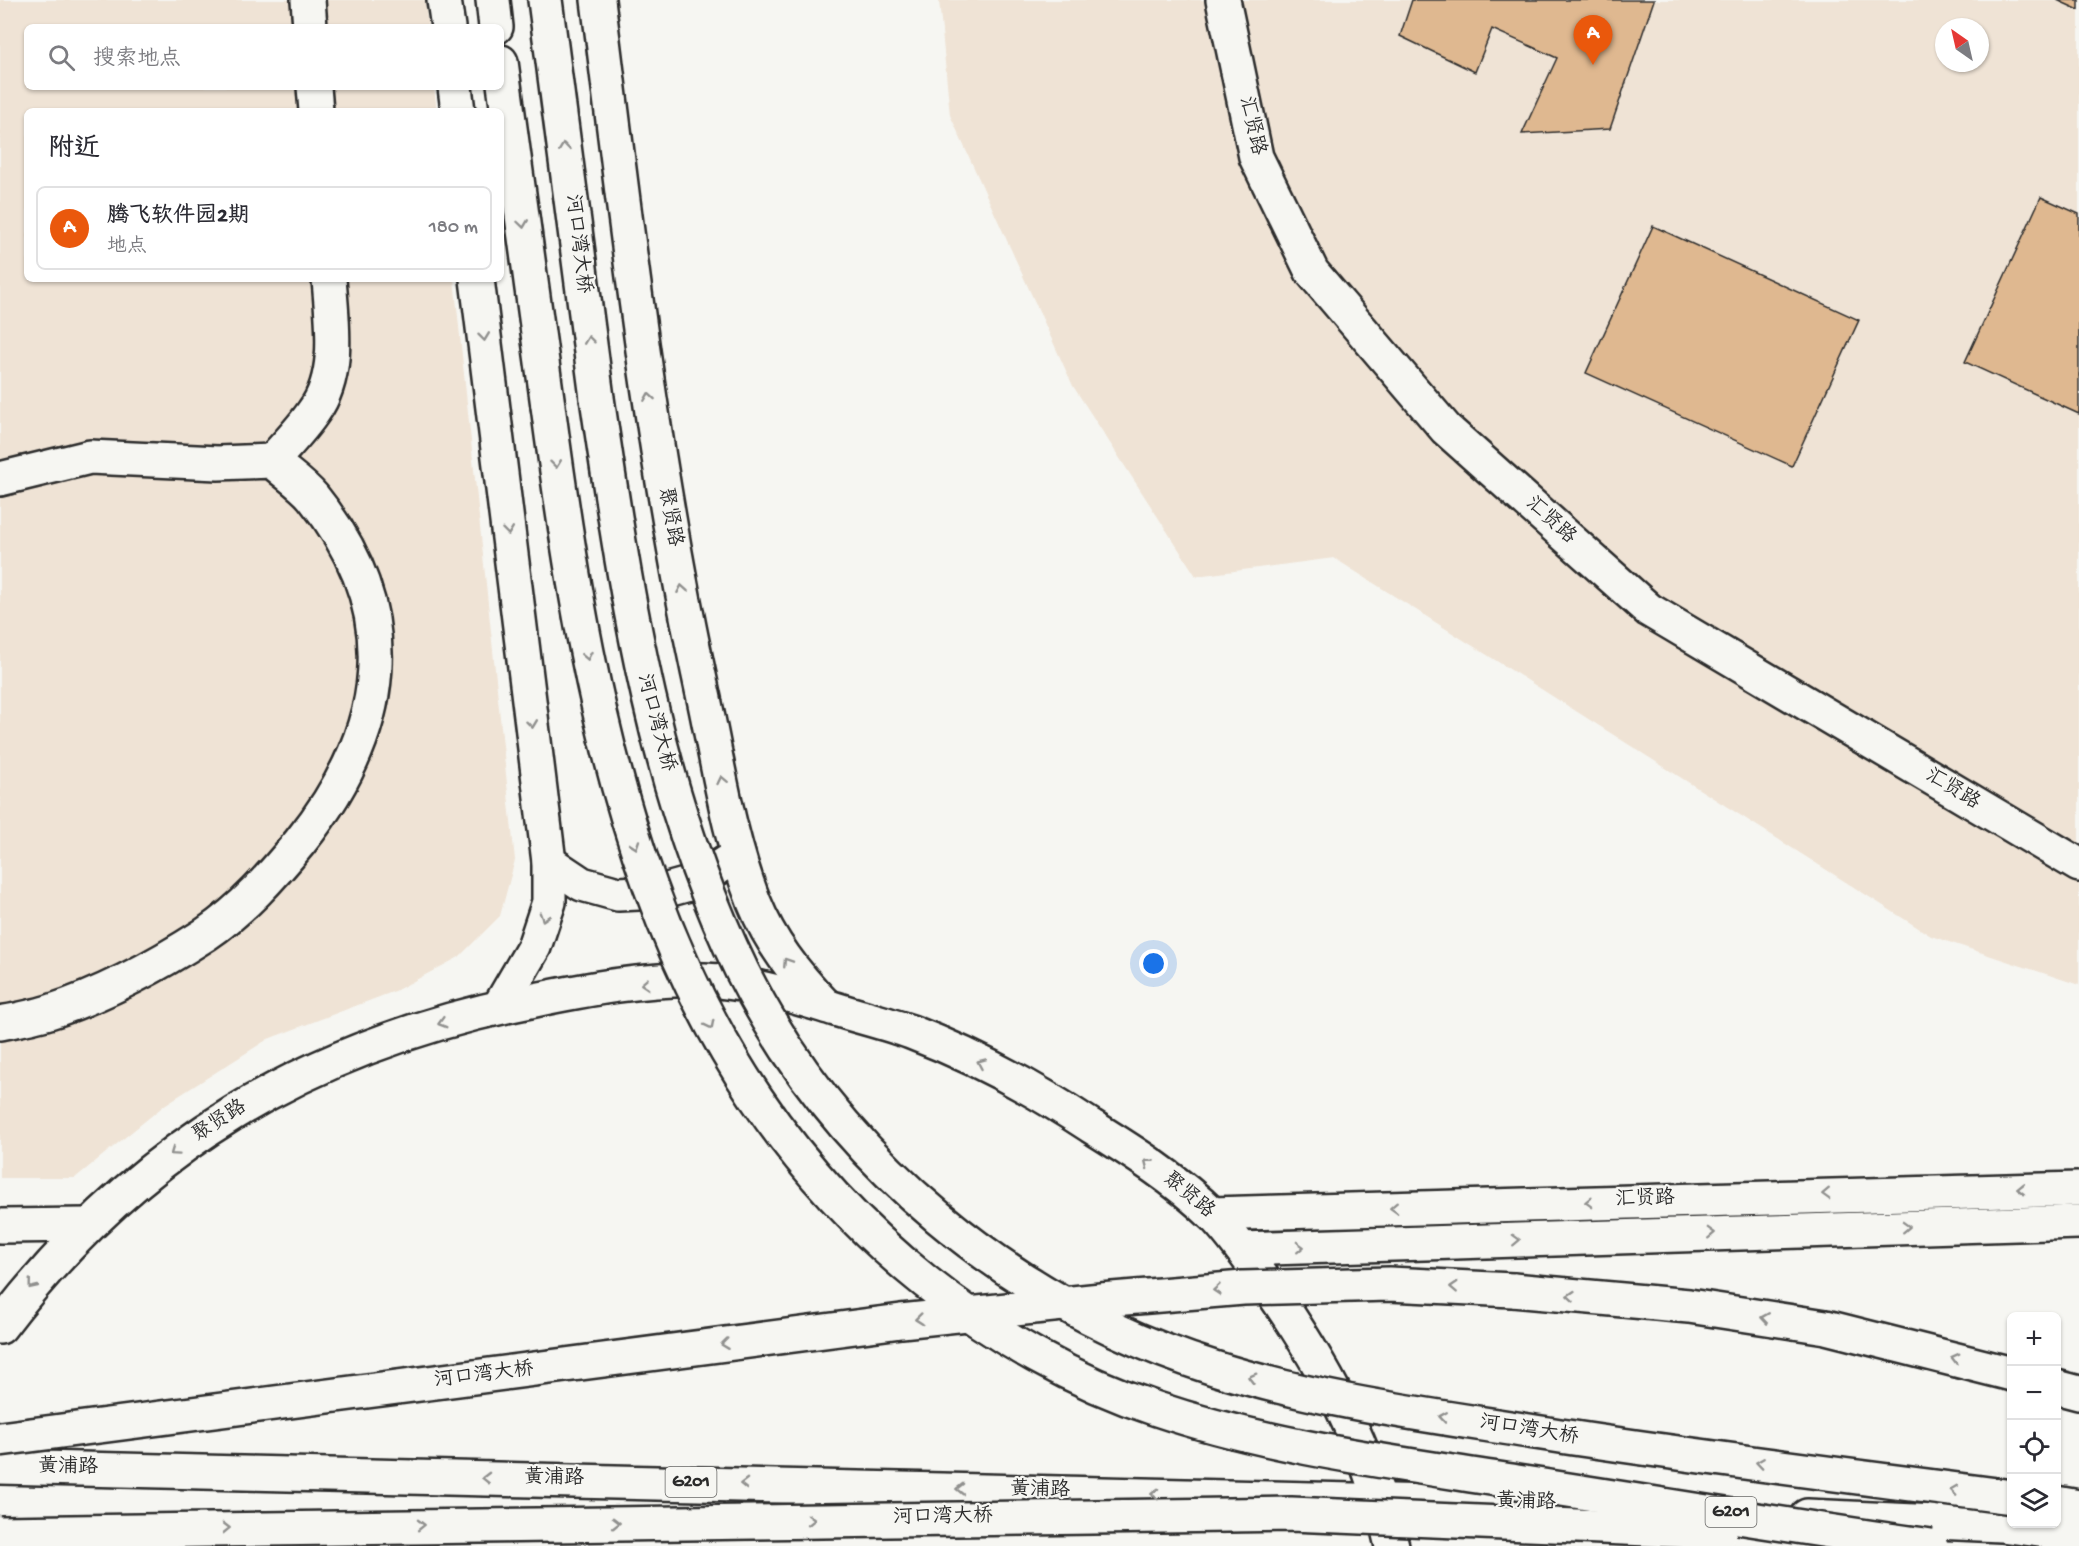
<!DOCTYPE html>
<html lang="zh">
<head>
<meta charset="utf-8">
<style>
	:root { --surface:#fff; --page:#f7f7f7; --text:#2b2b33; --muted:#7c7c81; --line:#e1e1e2; --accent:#ea580c }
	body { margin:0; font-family:"Gochi Hand","LXGW WenKai TC",sans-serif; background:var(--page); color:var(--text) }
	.controls { position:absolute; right:18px; bottom:18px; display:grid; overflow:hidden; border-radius:9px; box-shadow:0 2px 4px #0004 }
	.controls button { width:54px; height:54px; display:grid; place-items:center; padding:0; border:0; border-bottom:2px solid var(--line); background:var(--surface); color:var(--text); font:30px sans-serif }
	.compass { position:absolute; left:1935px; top:18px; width:54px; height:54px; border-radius:50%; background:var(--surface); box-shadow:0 2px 4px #0004; rotate:326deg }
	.you { position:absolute; left:1154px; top:964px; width:21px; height:21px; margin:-15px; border:4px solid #fff; border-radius:50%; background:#1a73e8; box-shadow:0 0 0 9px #1a73e833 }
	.badge { display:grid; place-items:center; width:39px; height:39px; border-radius:50%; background:var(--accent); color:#fff; font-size:20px; font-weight:700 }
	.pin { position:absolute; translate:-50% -50px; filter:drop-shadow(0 2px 3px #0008) }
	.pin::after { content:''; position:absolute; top:32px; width:21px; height:18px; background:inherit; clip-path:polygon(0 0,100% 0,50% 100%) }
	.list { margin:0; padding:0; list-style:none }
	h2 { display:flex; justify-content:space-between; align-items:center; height:78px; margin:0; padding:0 24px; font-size:26px }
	h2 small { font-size:20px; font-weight:400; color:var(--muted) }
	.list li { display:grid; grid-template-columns:39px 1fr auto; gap:18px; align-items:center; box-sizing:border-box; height:84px; margin:0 12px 12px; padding:0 12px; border:2px solid var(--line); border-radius:9px }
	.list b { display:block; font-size:22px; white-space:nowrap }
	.list p { margin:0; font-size:20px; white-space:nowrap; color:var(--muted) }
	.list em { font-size:20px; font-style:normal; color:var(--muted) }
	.icon { flex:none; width:33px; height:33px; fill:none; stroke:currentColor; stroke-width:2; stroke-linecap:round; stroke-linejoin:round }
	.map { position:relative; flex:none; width:2079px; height:1546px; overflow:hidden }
	.search { position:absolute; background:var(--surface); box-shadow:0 2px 4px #0004; left:24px; top:24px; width:480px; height:66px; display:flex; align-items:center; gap:15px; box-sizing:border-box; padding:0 21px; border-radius:9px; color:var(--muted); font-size:22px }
	.panel { position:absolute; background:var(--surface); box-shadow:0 2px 4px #0004; left:24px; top:108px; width:480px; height:174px; border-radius:9px }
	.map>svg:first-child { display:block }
</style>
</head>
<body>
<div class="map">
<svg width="2079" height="1546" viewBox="0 0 2079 1546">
	<rect width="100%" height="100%" fill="#f6f6f2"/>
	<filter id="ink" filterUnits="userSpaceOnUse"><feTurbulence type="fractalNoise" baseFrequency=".0167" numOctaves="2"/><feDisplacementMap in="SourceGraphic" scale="12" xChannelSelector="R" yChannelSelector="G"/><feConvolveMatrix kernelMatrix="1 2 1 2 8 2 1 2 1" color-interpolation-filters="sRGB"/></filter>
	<g filter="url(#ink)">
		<g fill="#efe3d5" fill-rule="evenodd">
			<polygon points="0,0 425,0 428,27 27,27 27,87 434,87 437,111 27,111 27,279 454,279 515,860 500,916 459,957 395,991 268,1039 166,1104 75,1178 0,1178"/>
			<path d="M 939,0 L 2079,0 L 2079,985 L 1931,936 L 1334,558 L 1196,576 L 1073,386 L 950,115 ZM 1944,27 L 1980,27 L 1980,63 L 1944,63 Z"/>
		</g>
		<g fill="#dfb890" stroke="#2b2b2b" stroke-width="1.5">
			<polygon points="1412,0 1654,0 1610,129 1522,134 1557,58 1492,29 1475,72 1400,36"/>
			<polygon points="2057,0 2079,0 2079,10"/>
			<polygon points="2041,197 2079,214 2079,414 1965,362"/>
			<polygon points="1653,226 1859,320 1792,466 1586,373"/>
		</g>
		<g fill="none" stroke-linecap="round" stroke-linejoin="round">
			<g stroke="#2b2b2b" stroke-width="38">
				<g id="minor">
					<polyline points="308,0 310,27"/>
					<polyline points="1223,0 1256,157 1312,272 1446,429 1649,610 2079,865"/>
					<polyline points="314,87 316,111"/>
					<path d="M 272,461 C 286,445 302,429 314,411 C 341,374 332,321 329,279"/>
					<path d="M 0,479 L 90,457 L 218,463 L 272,461 C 285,473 302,484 313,497 C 406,612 389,731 300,842 C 273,875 242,910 206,934 C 158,965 103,995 49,1012 C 33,1017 16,1020 0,1023"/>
					<polyline points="1212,1214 2079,1189"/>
					<polyline points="0,1226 88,1225"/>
					<polyline points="1242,1249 2079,1222"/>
				</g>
			</g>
			<g stroke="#2b2b2b" stroke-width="38">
				<g id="major">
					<polyline points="444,0 448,27"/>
					<path d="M 598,0 C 627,232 653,465 703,694 C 718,763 728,836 754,902 C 770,942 795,974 825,1005"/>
					<polyline points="455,87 458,111"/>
					<polyline points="477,279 549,862 549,902 534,947 499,1007"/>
					<polyline points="549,862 582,884 618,894 660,892 696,882 727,862"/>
					<path d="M 0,1327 C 137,1147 309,1045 530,1001 C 587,989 647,978 705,980 C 750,982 792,996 835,1009 C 860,1017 886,1023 911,1032 C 974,1056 1035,1089 1091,1126 C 1133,1152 1177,1180 1213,1215 C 1233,1235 1250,1261 1267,1284 C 1324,1365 1370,1449 1392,1546"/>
				</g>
			</g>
			<g stroke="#2b2b2b" stroke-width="38">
				<g id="highway">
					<polyline points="493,0 496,27"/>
					<polyline points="545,0 597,398"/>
					<polyline points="501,62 548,406"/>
					<polyline points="1513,1290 1689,1306 1826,1327 2012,1374"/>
					<polyline points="2056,1387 2079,1393"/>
					<polyline points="0,1467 1597,1506"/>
					<polyline points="2056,1503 2079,1507"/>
					<polyline points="1807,1516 2001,1525 2079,1535"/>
				</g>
			</g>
			<use href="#minor" stroke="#f6f6f2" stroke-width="33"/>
			<use href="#major" stroke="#f6f6f2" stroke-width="33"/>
			<use href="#highway" stroke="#f6f6f2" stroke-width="33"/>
			<g stroke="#2b2b2b" stroke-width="38" stroke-linecap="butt">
				<g id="highway-bridge">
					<path d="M 597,398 C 626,594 654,791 742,971 C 837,1161 1013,1305 1214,1368 C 1318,1401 1428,1415 1535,1432 C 1693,1457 1853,1476 2012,1497"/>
					<path d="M 548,406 C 592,736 650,1062 926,1282 C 994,1336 1074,1382 1157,1409 C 1273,1448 1397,1463 1517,1482 C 1655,1503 1793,1527 1931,1546"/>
					<polyline points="0,1439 901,1321 1101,1300 1243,1288 1389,1284 1513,1290"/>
					<polyline points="0,1533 1291,1514 1720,1532"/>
				</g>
			</g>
			<use href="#highway-bridge" stroke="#f6f6f2" stroke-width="33"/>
		</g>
		<defs><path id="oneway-chevron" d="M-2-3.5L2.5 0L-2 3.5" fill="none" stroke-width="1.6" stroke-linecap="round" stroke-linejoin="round" transform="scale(1.5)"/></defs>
		<g stroke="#90908e">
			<use href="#oneway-chevron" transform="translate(564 147) rotate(-97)"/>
			<use href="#oneway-chevron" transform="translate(523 224) rotate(82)"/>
			<use href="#oneway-chevron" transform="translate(484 337) rotate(83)"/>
			<use href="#oneway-chevron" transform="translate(589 340) rotate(-97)"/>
			<use href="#oneway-chevron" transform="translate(649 397) rotate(-99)"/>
			<use href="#oneway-chevron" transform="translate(556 464) rotate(83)"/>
			<use href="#oneway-chevron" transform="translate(508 531) rotate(83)"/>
			<use href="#oneway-chevron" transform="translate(682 589) rotate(-100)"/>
			<use href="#oneway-chevron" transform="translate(587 656) rotate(79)"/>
			<use href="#oneway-chevron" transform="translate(532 724) rotate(83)"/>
			<use href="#oneway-chevron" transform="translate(722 780) rotate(-102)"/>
			<use href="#oneway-chevron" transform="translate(635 845) rotate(71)"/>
			<use href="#oneway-chevron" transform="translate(544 917) rotate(107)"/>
			<use href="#oneway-chevron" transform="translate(787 962) rotate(-123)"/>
			<use href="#oneway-chevron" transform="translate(645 984) rotate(177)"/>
			<use href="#oneway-chevron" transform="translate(442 1023) rotate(164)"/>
			<use href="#oneway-chevron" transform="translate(710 1025) rotate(63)"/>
			<use href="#oneway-chevron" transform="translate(981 1063) rotate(-156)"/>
			<use href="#oneway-chevron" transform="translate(174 1152) rotate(145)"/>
			<use href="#oneway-chevron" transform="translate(1148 1163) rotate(-142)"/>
			<use href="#oneway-chevron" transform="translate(2021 1189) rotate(179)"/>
			<use href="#oneway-chevron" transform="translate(1826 1194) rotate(178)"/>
			<use href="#oneway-chevron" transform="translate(1589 1202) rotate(178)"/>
			<use href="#oneway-chevron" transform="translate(1394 1208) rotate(178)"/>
			<use href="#oneway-chevron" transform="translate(1906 1227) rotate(-2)"/>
			<use href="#oneway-chevron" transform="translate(1711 1233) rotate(-2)"/>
			<use href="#oneway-chevron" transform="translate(1516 1240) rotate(-2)"/>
			<use href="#oneway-chevron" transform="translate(1300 1247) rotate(-2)"/>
			<use href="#oneway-chevron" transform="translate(32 1285) rotate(129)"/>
			<use href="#oneway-chevron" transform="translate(1454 1287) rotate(-177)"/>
			<use href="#oneway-chevron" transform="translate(1217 1290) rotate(175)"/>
			<use href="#oneway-chevron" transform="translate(1571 1296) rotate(-175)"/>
			<use href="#oneway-chevron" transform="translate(1765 1318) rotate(-171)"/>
			<use href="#oneway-chevron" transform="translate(919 1319) rotate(174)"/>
			<use href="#oneway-chevron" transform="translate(725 1344) rotate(173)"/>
			<use href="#oneway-chevron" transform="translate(1955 1358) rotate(-165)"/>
			<use href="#oneway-chevron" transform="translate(1252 1378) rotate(-165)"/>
			<use href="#oneway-chevron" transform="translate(1443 1417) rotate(-171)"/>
			<use href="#oneway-chevron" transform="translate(1760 1463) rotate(-172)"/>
			<use href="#oneway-chevron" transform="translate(486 1478) rotate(-179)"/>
			<use href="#oneway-chevron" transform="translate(744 1484) rotate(-179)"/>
			<use href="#oneway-chevron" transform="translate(960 1489) rotate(-179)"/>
			<use href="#oneway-chevron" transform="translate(1954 1490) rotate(-172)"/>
			<use href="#oneway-chevron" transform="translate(1155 1494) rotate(-179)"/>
			<use href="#oneway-chevron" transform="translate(811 1520) rotate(-1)"/>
			<use href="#oneway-chevron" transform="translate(616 1523) rotate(-1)"/>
			<use href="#oneway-chevron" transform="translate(421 1525) rotate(-1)"/>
			<use href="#oneway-chevron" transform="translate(226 1528) rotate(-1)"/>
		</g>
	</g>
	<g text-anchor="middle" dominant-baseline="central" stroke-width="4.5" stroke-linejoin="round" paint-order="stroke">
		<g fill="#f6f6f2" stroke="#686867" stroke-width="1.5">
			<rect x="665.5" y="1467" width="51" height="30" rx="4.5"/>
			<rect x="1705.5" y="1497" width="51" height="30" rx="4.5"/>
		</g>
		<g font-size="18" font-weight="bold" fill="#2b2b2b">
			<text x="691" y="1482">G201</text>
			<text x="1731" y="1512">G201</text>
		</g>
		<g font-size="20" fill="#2b2b2b" stroke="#f6f6f2">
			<text transform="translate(1251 126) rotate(77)">汇贤路</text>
			<text transform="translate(577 244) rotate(83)">河口湾大桥</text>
			<text transform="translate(669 517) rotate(80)">聚贤路</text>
			<text transform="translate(1550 521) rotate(42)">汇贤路</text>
			<text transform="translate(655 723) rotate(75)">河口湾大桥</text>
			<text transform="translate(1952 790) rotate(31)">汇贤路</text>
			<text transform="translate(220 1122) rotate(-33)">聚贤路</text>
			<text transform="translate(1188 1196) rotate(40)">聚贤路</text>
			<text transform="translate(1645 1200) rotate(-2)">汇贤路</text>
			<text transform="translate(484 1376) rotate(-7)">河口湾大桥</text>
			<text transform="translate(1529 1431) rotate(9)">河口湾大桥</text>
			<text transform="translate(68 1468) rotate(1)">黄浦路</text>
			<text transform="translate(554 1479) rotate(1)">黄浦路</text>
			<text transform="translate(1040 1491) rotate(1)">黄浦路</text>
			<text transform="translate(1526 1503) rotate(2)">黄浦路</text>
			<text transform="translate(943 1518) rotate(-1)">河口湾大桥</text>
		</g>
	</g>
</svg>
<div class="controls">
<button>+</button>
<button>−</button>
<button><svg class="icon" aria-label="locate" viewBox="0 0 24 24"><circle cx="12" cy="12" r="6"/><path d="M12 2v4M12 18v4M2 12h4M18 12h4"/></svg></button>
<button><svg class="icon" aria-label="layers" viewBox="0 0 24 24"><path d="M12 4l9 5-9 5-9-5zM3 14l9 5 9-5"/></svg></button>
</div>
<svg class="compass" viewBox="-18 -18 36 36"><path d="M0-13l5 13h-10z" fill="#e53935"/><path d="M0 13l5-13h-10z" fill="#7c7c81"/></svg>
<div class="you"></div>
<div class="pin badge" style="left:1593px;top:65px">A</div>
<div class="search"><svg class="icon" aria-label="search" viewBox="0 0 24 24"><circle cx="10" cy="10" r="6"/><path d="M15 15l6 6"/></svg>搜索地点</div>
<section class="panel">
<h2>附近<small></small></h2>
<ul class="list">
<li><span class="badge">A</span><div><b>腾飞软件园2期</b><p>地点</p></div><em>180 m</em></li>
</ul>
</section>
</div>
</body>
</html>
